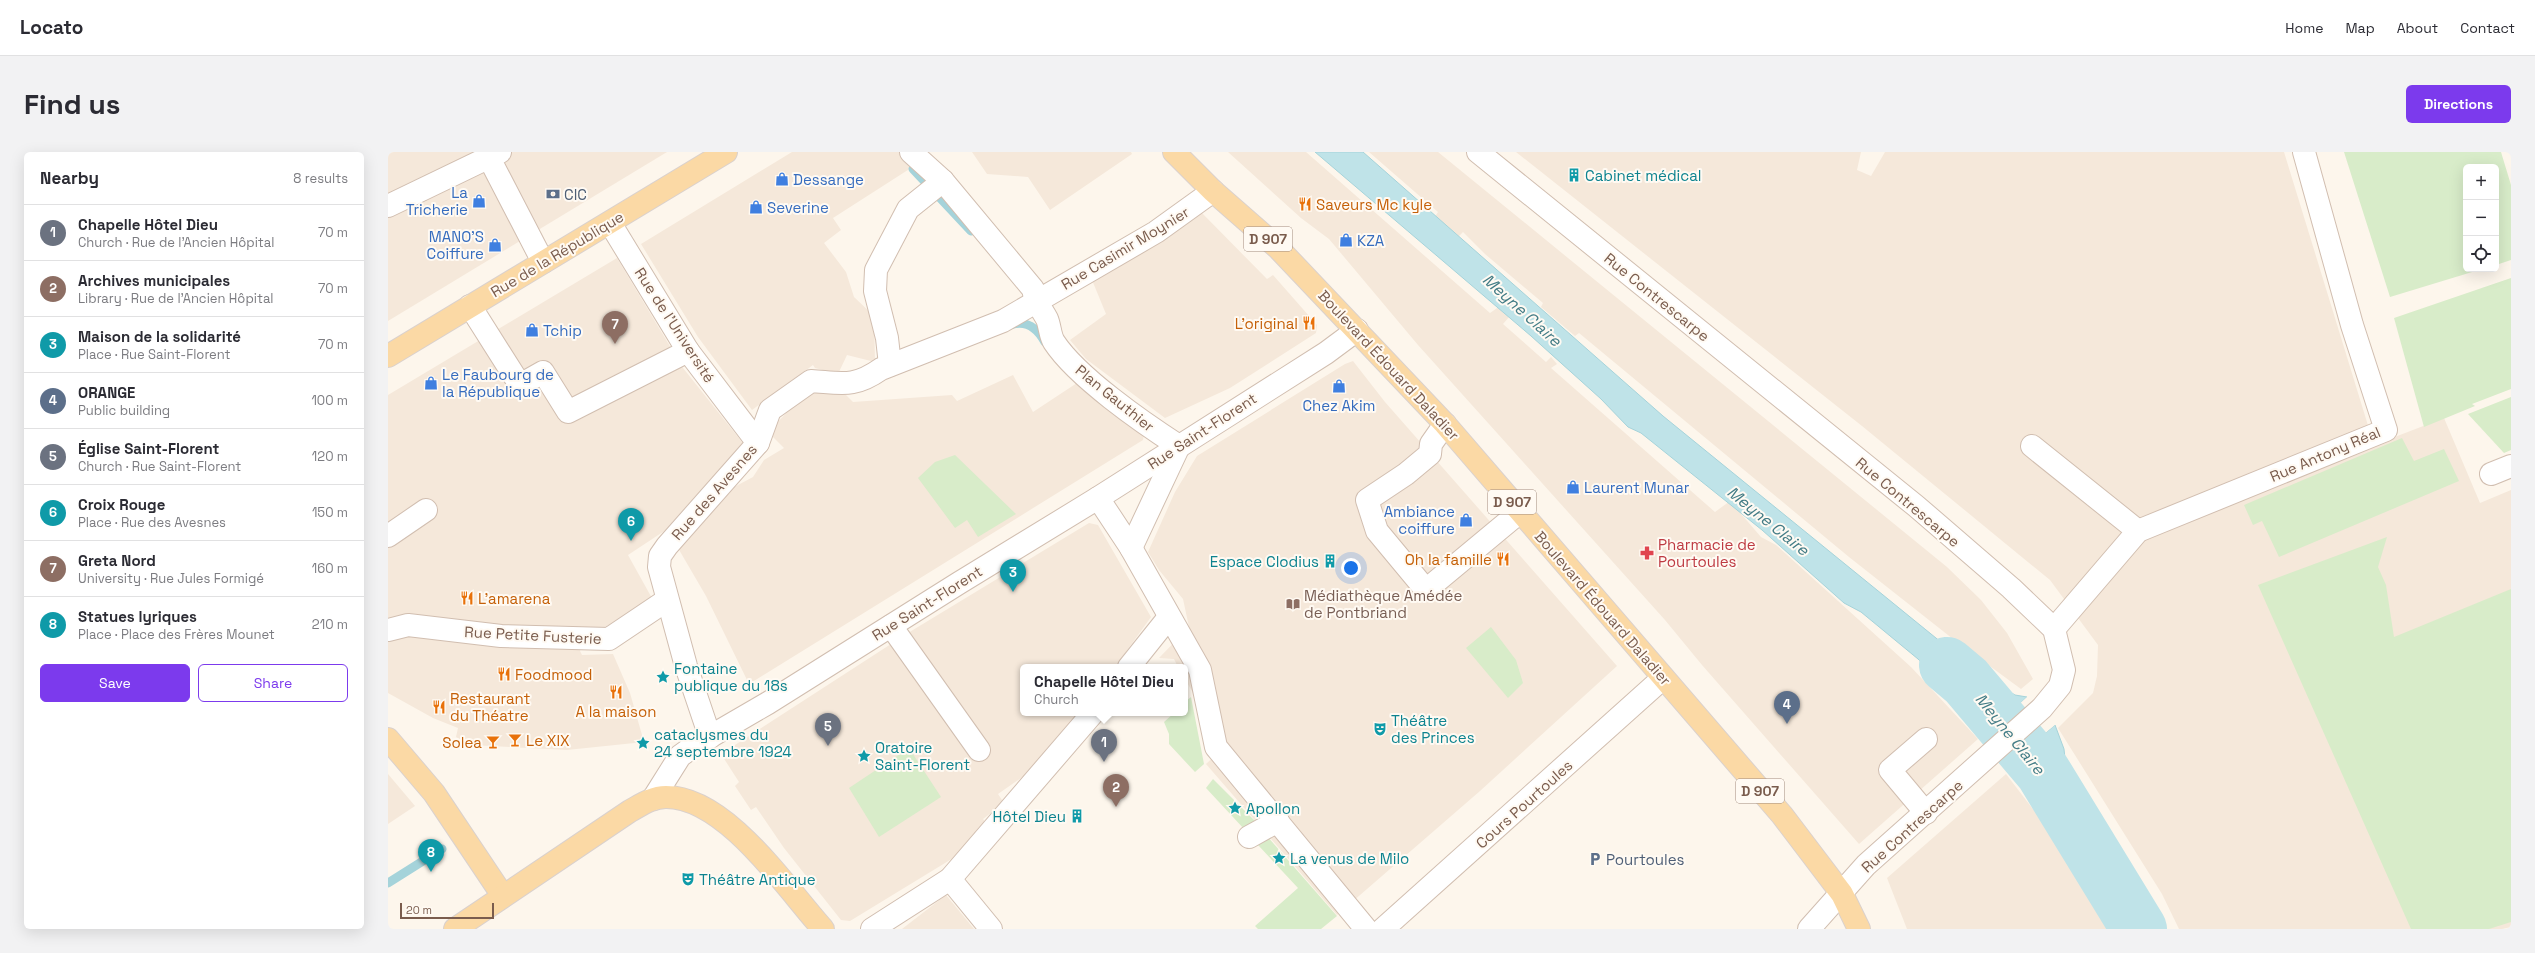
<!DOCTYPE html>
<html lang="en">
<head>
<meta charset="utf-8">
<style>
	:root { --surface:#fff; --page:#f2f2f3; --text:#2b2b33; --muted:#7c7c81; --line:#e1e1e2; --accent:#7c3aed }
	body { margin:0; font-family:"Space Grotesk",sans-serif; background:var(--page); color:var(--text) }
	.controls { position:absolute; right:12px; top:12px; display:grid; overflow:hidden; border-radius:6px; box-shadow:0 4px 16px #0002 }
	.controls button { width:36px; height:36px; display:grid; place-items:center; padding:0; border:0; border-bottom:1px solid var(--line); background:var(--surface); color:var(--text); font:20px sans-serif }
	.scale { position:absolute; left:12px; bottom:10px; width:94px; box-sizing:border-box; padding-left:4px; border:2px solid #7a5c4d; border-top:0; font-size:11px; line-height:14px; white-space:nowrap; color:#7a5c4d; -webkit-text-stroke:3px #fffaf3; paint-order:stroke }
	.you { position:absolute; left:963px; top:416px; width:14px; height:14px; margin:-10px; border:3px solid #fff; border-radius:50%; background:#1a73e8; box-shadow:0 0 0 6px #1a73e833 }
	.badge { display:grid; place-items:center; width:26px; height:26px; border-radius:50%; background:var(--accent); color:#fff; font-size:13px; font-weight:700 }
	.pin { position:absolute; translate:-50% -33px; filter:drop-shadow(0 1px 2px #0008) }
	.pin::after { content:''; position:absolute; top:21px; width:14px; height:12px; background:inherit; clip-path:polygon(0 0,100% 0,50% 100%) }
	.popup { position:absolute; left:632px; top:512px; width:168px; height:52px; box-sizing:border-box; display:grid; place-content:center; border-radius:6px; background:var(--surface); filter:drop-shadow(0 1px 3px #0005); font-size:13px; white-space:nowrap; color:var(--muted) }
	.popup b { font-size:15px; color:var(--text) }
	.popup::after { content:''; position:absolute; left:50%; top:100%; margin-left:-8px; border:8px solid transparent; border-top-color:var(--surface) }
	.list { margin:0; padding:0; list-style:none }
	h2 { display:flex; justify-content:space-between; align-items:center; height:52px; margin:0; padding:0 16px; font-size:17px }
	h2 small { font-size:13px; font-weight:400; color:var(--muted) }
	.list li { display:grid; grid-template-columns:26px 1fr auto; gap:12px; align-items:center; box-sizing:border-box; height:56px; padding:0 16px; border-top:1px solid var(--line) }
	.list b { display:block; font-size:15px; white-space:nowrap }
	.list p { margin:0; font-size:13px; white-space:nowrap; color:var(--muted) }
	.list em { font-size:13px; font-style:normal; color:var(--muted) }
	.actions { display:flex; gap:8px; padding:12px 16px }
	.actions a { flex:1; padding:9px 0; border:1px solid var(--accent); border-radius:6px; text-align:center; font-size:14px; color:var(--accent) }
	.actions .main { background:var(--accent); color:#fff }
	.icon { flex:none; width:22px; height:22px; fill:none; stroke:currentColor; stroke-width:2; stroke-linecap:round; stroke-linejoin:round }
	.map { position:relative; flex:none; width:2123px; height:777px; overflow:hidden; border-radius:6px }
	header { display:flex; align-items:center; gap:24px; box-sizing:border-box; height:56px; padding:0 20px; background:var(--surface); border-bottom:1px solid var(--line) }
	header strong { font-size:19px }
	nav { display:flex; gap:22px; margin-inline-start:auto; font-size:14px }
	.intro { display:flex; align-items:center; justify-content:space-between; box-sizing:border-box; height:96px; padding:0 24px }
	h1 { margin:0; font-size:28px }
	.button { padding:10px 18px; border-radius:6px; background:var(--accent); color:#fff; font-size:14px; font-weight:700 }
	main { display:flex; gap:24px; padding:0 24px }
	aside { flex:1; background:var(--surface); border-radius:6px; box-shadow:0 4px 16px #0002 }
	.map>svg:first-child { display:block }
</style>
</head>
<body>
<header>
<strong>Locato</strong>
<nav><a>Home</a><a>Map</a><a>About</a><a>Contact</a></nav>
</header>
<div class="intro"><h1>Find us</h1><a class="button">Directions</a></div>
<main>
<aside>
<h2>Nearby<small>8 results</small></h2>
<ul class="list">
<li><span class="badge" style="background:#6b7280">1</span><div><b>Chapelle Hôtel Dieu</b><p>Church · Rue de l'Ancien Hôpital</p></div><em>70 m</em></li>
<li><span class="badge" style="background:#8d6e63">2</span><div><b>Archives municipales</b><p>Library · Rue de l'Ancien Hôpital</p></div><em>70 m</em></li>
<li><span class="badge" style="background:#0f9aa8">3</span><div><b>Maison de la solidarité</b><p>Place · Rue Saint-Florent</p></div><em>70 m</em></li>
<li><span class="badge" style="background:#5c6f8a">4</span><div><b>ORANGE</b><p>Public building</p></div><em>100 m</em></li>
<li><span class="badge" style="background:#6b7280">5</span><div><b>Église Saint-Florent</b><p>Church · Rue Saint-Florent</p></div><em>120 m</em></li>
<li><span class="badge" style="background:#0f9aa8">6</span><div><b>Croix Rouge</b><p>Place · Rue des Avesnes</p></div><em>150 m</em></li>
<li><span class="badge" style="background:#8d6e63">7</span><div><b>Greta Nord</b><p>University · Rue Jules Formigé</p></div><em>160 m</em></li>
<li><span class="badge" style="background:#0f9aa8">8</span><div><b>Statues lyriques</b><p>Place · Place des Frères Mounet</p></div><em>210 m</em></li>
</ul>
<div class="actions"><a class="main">Save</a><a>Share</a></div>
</aside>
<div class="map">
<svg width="2123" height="777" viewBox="0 0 2123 777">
	<rect width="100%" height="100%" fill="#fdf6ec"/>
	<g fill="#f5e8da">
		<polygon points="0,0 279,0 0,169"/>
		<polygon points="404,0 514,0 523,16 445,66 453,78 436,91 458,120 466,145 486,164 487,210 459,203 450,222 427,216 425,213 364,258 310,185 253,92"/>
		<polygon points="584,0 743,0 744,2 662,58 640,25 599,22"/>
		<polygon points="840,0 918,0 1102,161 1112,154 1122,164 1115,172 1158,210 1163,205 1169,212 1163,216 1327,360 1342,349 1373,385 1388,393 1523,515 1590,587 1471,692 1314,513 1277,468 1030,193 941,87 913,66"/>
		<polygon points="981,0 1050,0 1559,415 1593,448 1619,481 1645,527 1633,537 1565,487 1461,405 1191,181 1187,184 1153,155 1155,151 1097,102 1075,80 1068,87 1045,68 1050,60"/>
		<polygon points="1128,0 1473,0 1469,18 1483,24 1497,0 1896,0 1986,293 2056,266 2092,351 2123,338 2123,775 2114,777 1791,777 1774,742 1670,576 1705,541 1709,524 1710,493 1662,428 1474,274"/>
		<polygon points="813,60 879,127 885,123 929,173 928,181 842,236 777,266 698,207 682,188 718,162 704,128"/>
		<polygon points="229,106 295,216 358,295 293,368 240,403 265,448 199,485 192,499 194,503 225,502 242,541 256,590 179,598 83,593 68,585 70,576 45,566 0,541 0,243"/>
		<polygon points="965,209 997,250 1229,514 1092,639 949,763 818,612 836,595 797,527 797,515 790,515 786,507 771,506 801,475 795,447 771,418 760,400 787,340 809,304 957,212"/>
		<polygon points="625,223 645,260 692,229 757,277 755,288 361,532 318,444 290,396 335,341 365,325 376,308 396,296 380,280 409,250 445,230 465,250 564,243 569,249"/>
		<polygon points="701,371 710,373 763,465 727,515 635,515 635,561 694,561 650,614 610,642 616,651 595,667 599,672 580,697 462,769 453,768 396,696 368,655 363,658 347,634 351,630 333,602 520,481"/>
		<polygon points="0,622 27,654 0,672"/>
		<polygon points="1618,622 1661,678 1726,777 1519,777 1499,726"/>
		<polygon points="558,743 586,777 514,777"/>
	</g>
	<g fill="#d8ecc9">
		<polygon points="1956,0 2113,0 2123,33 2123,108 2108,113 2108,15 2078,15 2078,117 2094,117 2002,145"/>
		<polygon points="2123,126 2123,237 2084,252 2087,254 2036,275 2006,166"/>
		<polygon points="2123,245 2123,298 2116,301 2080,262"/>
		<polygon points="2014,286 2026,309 2056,297 2071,329 1891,405 1874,369 1865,373 1856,353"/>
		<polygon points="567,303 628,362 590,385 579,368 567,376 530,326 547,310"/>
		<polygon points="1999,385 1990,415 1998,433 2006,485 2123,437 2123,770 2101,777 2023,777 1870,433"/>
		<polygon points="1103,475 1128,508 1135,531 1120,546 1078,496"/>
		<polygon points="803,545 816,612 807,620 781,592 781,582 776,570 786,561 797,561 797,550"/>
		<polygon points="521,596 553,645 491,685 461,636"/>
		<polygon points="825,627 867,669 857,678 818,636"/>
		<polygon points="879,684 949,764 933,777 870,777 867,774 910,736 870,693"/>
	</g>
	<g fill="#bfe3e8" stroke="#a5d3da">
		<polygon points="927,0 975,0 1275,264 1591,521 1627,543 1639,545 1594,586 1562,539 1530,507 1473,460 1456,451 1374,378 1253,281 1240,275 1213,247 1143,184"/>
		<polygon points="1667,573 1676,597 1678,616 1706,666 1728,698 1745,716 1778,777 1736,777 1666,668 1618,614"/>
	</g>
	<g fill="#fdf6ec">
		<polygon points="1639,545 1640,546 1596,587 1593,587"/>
		<polygon points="1666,572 1668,572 1617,615 1617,613"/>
	</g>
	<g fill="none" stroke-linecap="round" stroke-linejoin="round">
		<g stroke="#a5d3da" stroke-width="9">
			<polyline points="525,17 583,79"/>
			<path d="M 622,173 C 638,167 650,177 657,190"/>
			<polyline points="0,731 54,697"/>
		</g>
		<polyline stroke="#bfe3e8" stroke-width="56" points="1559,513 1578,529 1655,620 1751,777"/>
		<g stroke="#d1beb0" stroke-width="24">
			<g id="minor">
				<polyline points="98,0 155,110"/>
				<path d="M 523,0 L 555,29 L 645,137 C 647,150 653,156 659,167 C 662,174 662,184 666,190 C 689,225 755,271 791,294 L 743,396"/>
				<polyline points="1090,0 1528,354 1623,436 1666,477 1676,518 1672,534 1654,556 1478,713 1421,777"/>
				<polyline points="0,54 112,0"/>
				<polyline points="222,71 300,199 370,291"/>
				<polyline points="82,154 132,233 155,220 180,260 300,199"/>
				<polyline points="502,213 499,186 487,139 488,118 520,57 555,29"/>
				<polyline points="1057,272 1043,292 1042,302 1018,322 979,348 989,379 1038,438 1133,359"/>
				<polyline points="1644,294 1750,379"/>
				<polyline points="2103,322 2123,314"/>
				<polyline points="710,346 743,396 812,518 828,595 978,777"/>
				<polyline points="0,384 38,358"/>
				<polyline points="503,474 591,598"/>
				<polyline points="1666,477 1750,379 1998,278 1964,173 1916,0"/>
				<polyline points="0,478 20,473 113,484 221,487 279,448"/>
				<polyline points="741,515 781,465"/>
				<path d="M 322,585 L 298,514 L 271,415 L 272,404 L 279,394 L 370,291 L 382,258 L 423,229 C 454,231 466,236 493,217 L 615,169 L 768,80 L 825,39"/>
				<polyline points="265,647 292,604 306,594 380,551 571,431 710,346 938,201 969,178"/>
				<polyline points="1538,661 1502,618 1538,587"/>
				<polyline points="861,685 890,669"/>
				<polyline points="562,727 603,777"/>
				<polyline points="484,777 562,727 705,561"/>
				<polyline points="995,777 1275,526"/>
			</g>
		</g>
		<g stroke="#dad1cd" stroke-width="24">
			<g id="major">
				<polyline points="786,0 825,39 890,96 1057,272 1394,663 1454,742 1471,777"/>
				<polyline points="0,204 338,0"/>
				<polyline points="0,587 46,641 115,744"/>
				<path d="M 67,777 L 242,659 C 253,653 264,645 278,645 C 338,645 398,736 435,777"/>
			</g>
		</g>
		<use href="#minor" stroke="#fff" stroke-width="22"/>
		<use href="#major" stroke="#fbd9a5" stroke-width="22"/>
	</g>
	<defs>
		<g id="building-bare" transform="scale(1.08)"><path d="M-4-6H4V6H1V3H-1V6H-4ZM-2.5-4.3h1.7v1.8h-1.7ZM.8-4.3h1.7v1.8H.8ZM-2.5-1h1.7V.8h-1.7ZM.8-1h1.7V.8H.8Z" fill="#0f9aa8" stroke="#fffaf3" stroke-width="2.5" paint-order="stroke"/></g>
		<g id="shop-bare" transform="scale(1.08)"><path d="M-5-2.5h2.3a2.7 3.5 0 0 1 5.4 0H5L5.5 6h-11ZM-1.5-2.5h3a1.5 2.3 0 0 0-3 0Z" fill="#3f7fe0" stroke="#fffaf3" stroke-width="2.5" paint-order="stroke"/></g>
		<g id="bank-bare" transform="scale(1.08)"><path d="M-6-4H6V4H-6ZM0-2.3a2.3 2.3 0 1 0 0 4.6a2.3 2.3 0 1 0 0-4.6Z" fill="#5c6f8a" stroke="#fffaf3" stroke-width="2.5" paint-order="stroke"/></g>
		<g id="restaurant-bare" transform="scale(1.08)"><path d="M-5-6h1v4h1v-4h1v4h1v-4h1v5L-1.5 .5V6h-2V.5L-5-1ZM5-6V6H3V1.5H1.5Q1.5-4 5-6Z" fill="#e8710a" stroke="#fffaf3" stroke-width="2.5" paint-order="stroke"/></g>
		<g id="pharmacy-bare" transform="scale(1.08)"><path d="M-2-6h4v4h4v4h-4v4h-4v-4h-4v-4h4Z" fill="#e0444e" stroke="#fffaf3" stroke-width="2.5" paint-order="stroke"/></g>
		<g id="library-bare" transform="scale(1.08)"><path d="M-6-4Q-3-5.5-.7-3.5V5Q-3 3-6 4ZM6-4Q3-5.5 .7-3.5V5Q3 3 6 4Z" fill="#8d6e63" stroke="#fffaf3" stroke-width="2.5" paint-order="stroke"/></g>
		<g id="sight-bare" transform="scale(1.08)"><path d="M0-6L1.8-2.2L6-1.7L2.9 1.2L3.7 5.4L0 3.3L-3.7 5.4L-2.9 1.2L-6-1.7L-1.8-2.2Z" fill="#0f9aa8" stroke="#fffaf3" stroke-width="2.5" paint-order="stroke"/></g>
		<g id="theatre-bare" transform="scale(1.08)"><path d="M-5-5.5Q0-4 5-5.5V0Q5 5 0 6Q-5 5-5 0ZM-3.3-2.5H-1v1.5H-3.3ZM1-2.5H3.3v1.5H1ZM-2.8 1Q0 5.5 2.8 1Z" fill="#0f9aa8" stroke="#fffaf3" stroke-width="2.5" paint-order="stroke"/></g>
		<g id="bar-bare" transform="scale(1.08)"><path d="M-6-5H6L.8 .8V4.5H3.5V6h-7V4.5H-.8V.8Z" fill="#e8710a" stroke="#fffaf3" stroke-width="2.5" paint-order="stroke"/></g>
		<g id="parking-bare" transform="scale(1.08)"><path d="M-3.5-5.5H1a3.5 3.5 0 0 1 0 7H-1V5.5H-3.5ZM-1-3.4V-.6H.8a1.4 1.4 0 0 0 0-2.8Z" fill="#5c6f8a" stroke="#fffaf3" stroke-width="2.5" paint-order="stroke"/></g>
	</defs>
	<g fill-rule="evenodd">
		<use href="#building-bare" x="1186" y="23"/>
		<use href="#shop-bare" x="394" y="27"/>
		<use href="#bank-bare" x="165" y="42"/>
		<use href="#shop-bare" x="91" y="49"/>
		<use href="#restaurant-bare" x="917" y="52"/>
		<use href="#shop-bare" x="368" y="55"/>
		<use href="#shop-bare" x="958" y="88"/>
		<use href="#shop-bare" x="107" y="93"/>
		<use href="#restaurant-bare" x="921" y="171"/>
		<use href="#shop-bare" x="144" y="178"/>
		<use href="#shop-bare" x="43" y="231"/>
		<use href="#shop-bare" x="951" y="234"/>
		<use href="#shop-bare" x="1185" y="335"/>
		<use href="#shop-bare" x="1078" y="368"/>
		<use href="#pharmacy-bare" x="1259" y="401"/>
		<use href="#restaurant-bare" x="1115" y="407"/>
		<use href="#building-bare" x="942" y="409"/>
		<use href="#restaurant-bare" x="79" y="446"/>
		<use href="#library-bare" x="905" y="452"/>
		<use href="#restaurant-bare" x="116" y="522"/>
		<use href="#sight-bare" x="275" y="525"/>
		<use href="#restaurant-bare" x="228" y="540"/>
		<use href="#restaurant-bare" x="51" y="555"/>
		<use href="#theatre-bare" x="992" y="577"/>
		<use href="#bar-bare" x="127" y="588"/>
		<use href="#bar-bare" x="105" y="590"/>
		<use href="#sight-bare" x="255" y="591"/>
		<use href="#sight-bare" x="476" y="604"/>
		<use href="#sight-bare" x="847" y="656"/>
		<use href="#building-bare" x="689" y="664"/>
		<use href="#sight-bare" x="891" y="706"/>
		<use href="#parking-bare" x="1207" y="707"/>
		<use href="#theatre-bare" x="300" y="727"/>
	</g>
	<g text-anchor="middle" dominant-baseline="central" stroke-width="4" stroke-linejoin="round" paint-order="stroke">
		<g fill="#fffaf3" stroke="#a28b7f" stroke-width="1">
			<rect x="856" y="75" width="48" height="24" rx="3"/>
			<rect x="1100" y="338" width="48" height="24" rx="3"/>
			<rect x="1348" y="627" width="48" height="24" rx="3"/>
		</g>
		<g font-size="14" font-weight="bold" fill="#7a5c4d">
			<text x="880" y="87">D 907</text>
			<text x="1124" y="350">D 907</text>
			<text x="1372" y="639">D 907</text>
		</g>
		<g font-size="15" fill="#0d838f" stroke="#fffaf3" text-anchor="start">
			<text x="1197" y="23">Cabinet médical</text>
			<text x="931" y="409" text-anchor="end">Espace Clodius</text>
			<text x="286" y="516">Fontaine<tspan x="286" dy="17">publique du 18s</tspan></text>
			<text x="1003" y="568">Théâtre<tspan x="1003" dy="17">des Princes</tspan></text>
			<text x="266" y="582">cataclysmes du<tspan x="266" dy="17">24 septembre 1924</tspan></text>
			<text x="487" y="595">Oratoire<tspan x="487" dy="17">Saint-Florent</tspan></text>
			<text x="858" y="656">Apollon</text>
			<text x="678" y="664" text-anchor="end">Hôtel Dieu</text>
			<text x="902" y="706">La venus de Milo</text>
			<text x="311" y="727">Théâtre Antique</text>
		</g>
		<g font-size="15" fill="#366cbe" stroke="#fffaf3" text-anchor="start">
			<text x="405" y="27">Dessange</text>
			<text x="80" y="40" text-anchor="end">La<tspan x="80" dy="17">Tricherie</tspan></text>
			<text x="379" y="55">Severine</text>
			<text x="96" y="84" text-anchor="end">MANO'S<tspan x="96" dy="17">Coiffure</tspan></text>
			<text x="969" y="88">KZA</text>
			<text x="155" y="178">Tchip</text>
			<text x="54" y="222">Le Faubourg de<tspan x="54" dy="17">la République</tspan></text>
			<text x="951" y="253" text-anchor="middle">Chez Akim</text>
			<text x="1196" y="335">Laurent Munar</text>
			<text x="1067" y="359" text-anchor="end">Ambiance<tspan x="1067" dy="17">coiffure</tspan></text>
		</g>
		<g font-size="15" fill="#4e5e75" stroke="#fffaf3" text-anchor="start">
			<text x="176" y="42">CIC</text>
			<text x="1218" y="707">Pourtoules</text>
		</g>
		<g font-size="15" fill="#c56008" stroke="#fffaf3" text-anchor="start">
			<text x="928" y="52">Saveurs Mc kyle</text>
			<text x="910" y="171" text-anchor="end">L’original</text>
			<text x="1104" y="407" text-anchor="end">Oh la famille</text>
			<text x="90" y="446">L’amarena</text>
			<text x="127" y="522">Foodmood</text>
			<text x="62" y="546">Restaurant<tspan x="62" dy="17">du Théatre</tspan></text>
			<text x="228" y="559" text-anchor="middle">A la maison</text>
			<text x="138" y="588">Le XIX</text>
			<text x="94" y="590" text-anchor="end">Solea</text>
		</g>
		<g font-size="15" fill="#7a5c4d" stroke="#fffaf3">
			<text transform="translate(737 96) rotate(-31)">Rue Casimir Moynier</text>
			<text transform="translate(169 102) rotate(-31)">Rue de la République</text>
			<text transform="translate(1269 145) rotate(39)">Rue Contrescarpe</text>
			<text transform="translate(287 173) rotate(57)">Rue de l'Université</text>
			<text transform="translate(1001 213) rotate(47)">Boulevard Édouard Daladier</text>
			<text transform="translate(727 246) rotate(39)">Plan Gauthier</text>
			<text transform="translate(814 279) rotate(-33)">Rue Saint-Florent</text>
			<text transform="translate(1937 302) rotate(-23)">Rue Antony Réal</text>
			<text transform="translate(326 340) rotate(-49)">Rue des Avesnes</text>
			<text transform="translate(1520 350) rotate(40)">Rue Contrescarpe</text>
			<text transform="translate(539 451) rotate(-32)">Rue Saint-Florent</text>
			<text transform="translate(1215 456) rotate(49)">Boulevard Édouard Daladier</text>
			<text transform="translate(145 483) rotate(3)">Rue Petite Fusterie</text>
			<text transform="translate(1136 652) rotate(-42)">Cours Pourtoules</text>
			<text transform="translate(1524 674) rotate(-42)">Rue Contrescarpe</text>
		</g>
		<g font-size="15" fill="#be3a42" stroke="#fffaf3" text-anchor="start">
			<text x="1270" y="392">Pharmacie de<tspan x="1270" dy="17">Pourtoules</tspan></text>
		</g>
		<g font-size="15" fill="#785e54" stroke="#fffaf3" text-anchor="start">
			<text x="916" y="443">Médiathèque Amédée<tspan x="916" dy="17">de Pontbriand</tspan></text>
		</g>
		<g font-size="16" font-style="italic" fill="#437c86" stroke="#fffaf3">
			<text transform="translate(1134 158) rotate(42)">Meyne Claire</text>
			<text transform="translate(1380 369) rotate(39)">Meyne Claire</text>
			<text transform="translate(1622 582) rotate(51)">Meyne Claire</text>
		</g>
	</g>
</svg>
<div class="controls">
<button>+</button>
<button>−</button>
<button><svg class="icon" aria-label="locate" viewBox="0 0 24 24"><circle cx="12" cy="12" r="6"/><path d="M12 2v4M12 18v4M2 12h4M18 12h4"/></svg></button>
</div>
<div class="scale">20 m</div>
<div class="you"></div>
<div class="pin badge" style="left:716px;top:610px;background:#6b7280">1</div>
<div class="popup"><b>Chapelle Hôtel Dieu</b>Church</div>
<div class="pin badge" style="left:728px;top:655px;background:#8d6e63">2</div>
<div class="pin badge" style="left:625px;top:440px;background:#0f9aa8">3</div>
<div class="pin badge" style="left:1399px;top:572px;background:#5c6f8a">4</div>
<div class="pin badge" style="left:440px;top:594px;background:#6b7280">5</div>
<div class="pin badge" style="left:243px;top:389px;background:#0f9aa8">6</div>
<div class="pin badge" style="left:227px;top:192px;background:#8d6e63">7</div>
<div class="pin badge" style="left:43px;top:720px;background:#0f9aa8">8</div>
</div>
</main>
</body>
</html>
